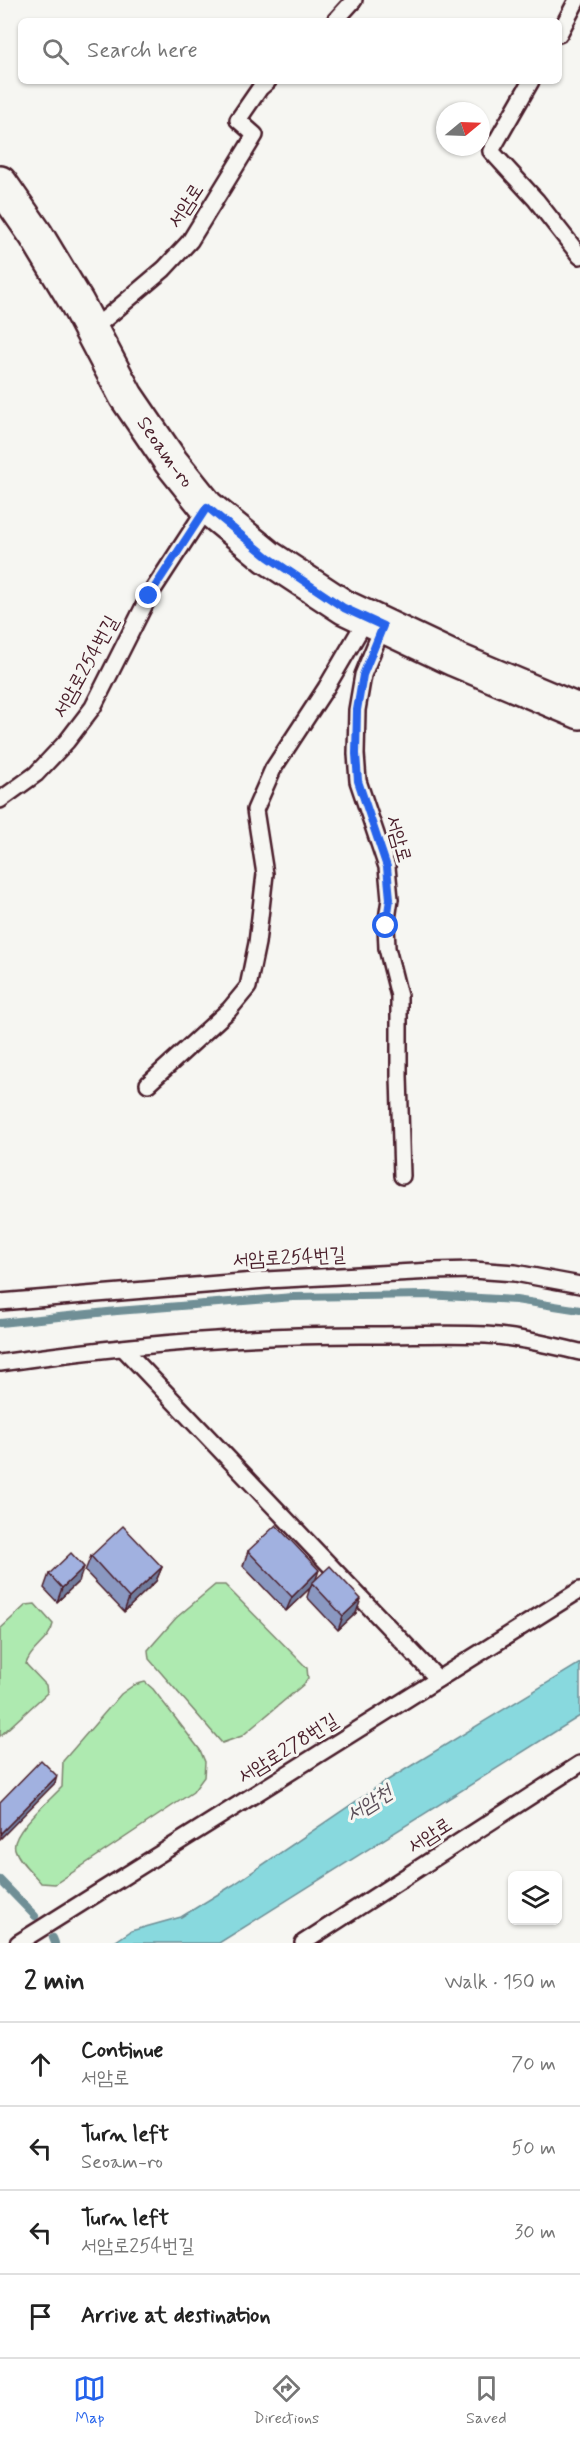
<!DOCTYPE html>
<html lang="en">
<head>
<meta charset="utf-8">
<style>
	:root { --surface:#fff; --page:#f6f6f6; --text:#222; --muted:#767676; --line:#e0e0e0; --accent:#2563eb }
	body { margin:0; font-family:Mynerve,"Poor Story",sans-serif; background:var(--page); color:var(--text) }
	.controls { position:absolute; right:18px; bottom:18px; display:grid; overflow:hidden; border-radius:9px; box-shadow:0 2px 4px #0004 }
	.controls button { width:54px; height:54px; display:grid; place-items:center; padding:0; border:0; border-bottom:2px solid var(--line); background:var(--surface); color:var(--text); font:30px sans-serif }
	.compass { position:absolute; left:436px; top:102px; width:54px; height:54px; border-radius:50%; background:var(--surface); box-shadow:0 2px 4px #0004; rotate:71deg }
	.stop { position:absolute; width:18px; height:18px; margin:-14px; border:4px solid #2563eb; border-radius:50%; background:#fff }
	.stop.end { background:#2563eb; border-color:#fff; box-shadow:0 2px 6px #0008 }
	.list { margin:0; padding:0; list-style:none }
	h2 { display:flex; justify-content:space-between; align-items:center; height:78px; margin:0; padding:0 24px; font-size:26px }
	h2 small { font-size:20px; font-weight:400; color:var(--muted) }
	.list li { display:grid; grid-template-columns:39px 1fr auto; gap:18px; align-items:center; box-sizing:border-box; height:84px; padding:0 24px; border-top:2px solid var(--line) }
	.list b { display:block; font-size:22px; white-space:nowrap }
	.list p { margin:0; font-size:20px; white-space:nowrap; color:var(--muted) }
	.list em { font-size:20px; font-style:normal; color:var(--muted) }
	.icon { flex:none; width:33px; height:33px; fill:none; stroke:currentColor; stroke-width:2; stroke-linecap:round; stroke-linejoin:round }
	.map { position:relative; flex:none; width:580px; height:1943px; overflow:hidden }
	.search { position:absolute; background:var(--surface); box-shadow:0 2px 4px #0004; left:18px; right:18px; top:18px; height:66px; display:flex; align-items:center; gap:15px; box-sizing:border-box; padding:0 21px; border-radius:9px; color:var(--muted); font-size:22px }
	.sheet { height:414px; background:var(--surface) }
	nav { display:flex; justify-content:space-around; align-items:center; box-sizing:border-box; height:84px; border-top:2px solid var(--line); background:var(--surface); font-size:16px; color:var(--muted) }
	nav a { display:grid; justify-items:center; gap:3px }
	nav .on { color:var(--accent) }
	.map>svg:first-child { display:block }
</style>
</head>
<body>
<div class="map">
<svg width="580" height="1943" viewBox="0 0 580 1943">
	<rect width="100%" height="100%" fill="#f6f6f2"/>
	<filter id="ink" filterUnits="userSpaceOnUse"><feTurbulence type="fractalNoise" baseFrequency=".0167" numOctaves="2"/><feDisplacementMap in="SourceGraphic" scale="12" xChannelSelector="R" yChannelSelector="G"/><feConvolveMatrix kernelMatrix="1 2 1 2 8 2 1 2 1" color-interpolation-filters="sRGB"/></filter>
	<g filter="url(#ink)">
		<g fill="#aeeab0" stroke="#7c846e" stroke-width="1.5">
			<polygon points="215,1585 225,1585 307,1668 308,1678 304,1684 242,1736 222,1743 149,1659 148,1650 176,1618"/>
			<path d="M 35,1604 L 53,1624 C 50,1641 31,1647 26,1664 L 46,1685 L 47,1693 L 0,1736 L 0,1629 L 26,1605 Z"/>
			<path d="M 145,1682 L 153,1689 L 200,1750 L 205,1762 L 204,1777 L 193,1792 L 55,1884 L 41,1883 C 33,1873 19,1862 15,1849 C 10,1833 51,1799 62,1787 L 63,1761 L 121,1694 L 134,1685 Z"/>
		</g>
		<polygon fill="#88d9de" stroke="#6f8f96" stroke-width="1.5" points="580,1663 580,1716 219,1943 113,1943 131,1931 181,1917 233,1885 383,1783"/>
		<g fill="none" stroke-linecap="round" stroke-linejoin="round">
			<g stroke="#6f8f96" stroke-width="8">
				<polyline points="0,1323 117,1311 293,1297 426,1295 516,1300 580,1310"/>
				<polyline points="0,1880 35,1916"/>
				<polyline points="53,1938 55,1943"/>
			</g>
			<g stroke="#4a1f2b" stroke-width="20">
				<g id="service">
					<polyline points="335,21 354,0"/>
					<polyline points="559,34 577,0"/>
					<polyline points="531,81 491,151 536,200 580,256"/>
					<polyline points="92,330 164,269 190,241 255,135 238,120 260,88 268,81"/>
					<polyline points="383,626 363,675 357,710 356,754 358,781 387,867 390,899 386,926 387,948 399,996 399,1076 402,1176"/>
					<polyline points="0,800 36,774 67,741 93,707 149,596 207,507"/>
					<polyline points="148,1084 229,1010 248,987 257,943 265,874 255,810 273,769 326,688 367,618"/>
					<polyline points="0,1302 266,1280 433,1271 473,1270 515,1273 580,1285"/>
					<polyline points="123,1348 438,1679"/>
					<path d="M 0,1363 C 125,1345 251,1334 377,1335 C 413,1335 450,1333 486,1335 C 518,1337 549,1345 580,1352"/>
					<polyline points="18,1943 580,1590"/>
					<polyline points="303,1943 580,1764"/>
				</g>
			</g>
			<g stroke="#4a1f2b" stroke-width="38">
				<g id="tertiary">
					<path id="s1" d="M 0,183 L 36,235 L 77,303 L 126,396 L 171,462 L 207,507 L 268,557 L 344,607 L 454,659 L 580,712"/>
				</g>
			</g>
			<use href="#service" stroke="#f6f6f2" stroke-width="15"/>
			<use href="#tertiary" stroke="#f6f6f2" stroke-width="33"/>
		</g>
		<g fill="#8a98c1" stroke="#4a1f2b" stroke-width="1.5">
			<polygon points="248,1551 315,1580 356,1613 338,1630 307,1597 310,1588 286,1611 243,1566"/>
			<polygon points="91,1556 162,1567 156,1581 124,1612 85,1571"/>
			<polygon points="49,1574 79,1581 57,1602 44,1588"/>
		</g>
		<g fill="#717c9d" stroke="#4a1f2b" stroke-width="1.5">
			<polygon points="84,1567 79,1581 57,1602 62,1588"/>
			<polygon points="162,1567 156,1581 124,1612 129,1598"/>
			<polygon points="319,1570 314,1585 312,1583 310,1588 286,1611 292,1597"/>
			<polygon points="361,1599 356,1613 338,1630 343,1616"/>
			<polygon points="57,1776 55,1783 0,1839 1,1833"/>
		</g>
		<g fill="#a1b1e0" stroke="#4a1f2b" stroke-width="1.5">
			<polygon points="276,1525 319,1570 292,1597 248,1551"/>
			<polygon points="123,1526 162,1567 129,1598 91,1556"/>
			<polygon points="71,1553 84,1567 62,1588 49,1574"/>
			<polygon points="330,1566 361,1599 343,1616 312,1583"/>
			<polygon points="41,1760 57,1776 1,1833 0,1831 0,1802"/>
		</g>
	</g>
	<g fill="none" stroke-linecap="round" stroke-linejoin="round" filter="url(#ink)">
		<polyline stroke="#2563eb" stroke-width="8" points="149,596 207,507 268,557 344,608 383,626 363,675 357,710 356,754 358,781 387,867 390,899 386,926"/>
	</g>
	<g text-anchor="middle" dominant-baseline="central" stroke-width="6" stroke-linejoin="round" paint-order="stroke">
		<g font-size="20" fill="#4a1f2b" stroke="#f6f6f2">
			<text transform="translate(186 206) rotate(-57)">서암로</text>
			<text stroke="none"><textPath href="#s1" startOffset="316">Seoam-ro</textPath></text>
			<text transform="translate(86 667) rotate(-61)">서암로254번길</text>
			<text transform="translate(398 839) rotate(74)">서암로</text>
			<text transform="translate(289 1258) rotate(-3)">서암로254번길</text>
			<text transform="translate(288 1749) rotate(-32)">서암로278번길</text>
			<text transform="translate(430 1836) rotate(-33)">서암로</text>
		</g>
		<g font-size="21" font-style="italic" fill="#5a4e58" stroke="#f6f6f2">
			<text transform="translate(369 1804) rotate(-32)">서암천</text>
		</g>
	</g>
</svg>
<div class="controls">
<button><svg class="icon" aria-label="layers" viewBox="0 0 24 24"><path d="M12 4l9 5-9 5-9-5zM3 14l9 5 9-5"/></svg></button>
</div>
<svg class="compass" viewBox="-18 -18 36 36"><path d="M0-13l5 13h-10z" fill="#e53935"/><path d="M0 13l5-13h-10z" fill="#767676"/></svg>
<div class="stop" style="left:386px;top:926px"></div>
<div class="stop end" style="left:149px;top:596px"></div>
<div class="search"><svg class="icon" aria-label="search" viewBox="0 0 24 24"><circle cx="10" cy="10" r="6"/><path d="M15 15l6 6"/></svg>Search here</div>
</div>
<section class="sheet">
<h2>2 min<small>Walk · 150 m</small></h2>
<ul class="list">
<li><svg class="icon" aria-label="ahead" viewBox="0 0 24 24"><path d="M12 20V5M6 11l6-6 6 6"/></svg><div><b>Continue</b><p>서암로</p></div><em>70 m</em></li>
<li><svg class="icon" aria-label="left" viewBox="0 0 24 24"><path d="M17 20v-9H6M10 6l-5 5 5 5"/></svg><div><b>Turn left</b><p>Seoam-ro</p></div><em>50 m</em></li>
<li><svg class="icon" aria-label="left" viewBox="0 0 24 24"><path d="M17 20v-9H6M10 6l-5 5 5 5"/></svg><div><b>Turn left</b><p>서암로254번길</p></div><em>30 m</em></li>
<li><svg class="icon" aria-label="arrive" viewBox="0 0 24 24"><path d="M6 21V4h12l-3 4 3 4H6"/></svg><div><b>Arrive at destination</b></div></li>
</ul>
</section>
<nav>
<a class="on"><svg class="icon" aria-label="map" viewBox="0 0 24 24"><path d="M3 6l6-2 6 2 6-2v14l-6 2-6-2-6 2zM9 4v14M15 6v14"/></svg>Map</a>
<a><svg class="icon" aria-label="directions" viewBox="0 0 24 24"><path d="M12 3l9 9-9 9-9-9zM9 14v-3h6M13 9l2 2-2 2"/></svg>Directions</a>
<a><svg class="icon" aria-label="saved" viewBox="0 0 24 24"><path d="M7 4h10v16l-5-4-5 4z"/></svg>Saved</a>
</nav>
</body>
</html>
